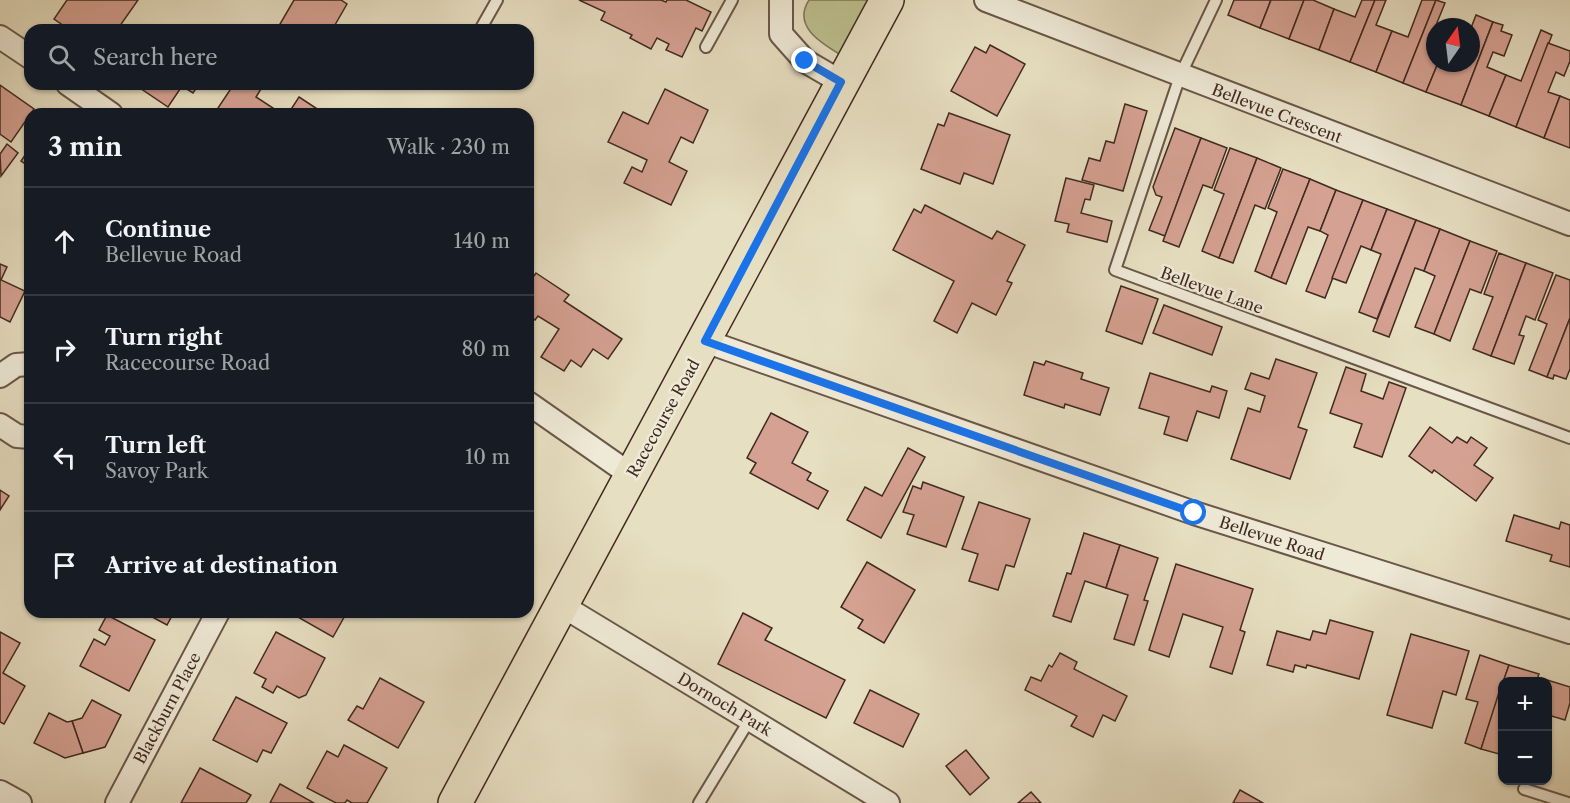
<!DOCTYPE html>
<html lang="en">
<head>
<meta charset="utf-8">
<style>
	:root { --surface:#171b24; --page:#20242c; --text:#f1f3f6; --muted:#9ea1a6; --line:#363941 }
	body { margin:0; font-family:"Libre Caslon Text",serif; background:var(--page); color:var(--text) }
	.controls { position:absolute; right:18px; bottom:18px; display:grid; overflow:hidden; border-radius:12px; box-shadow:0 2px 4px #0004 }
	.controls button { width:54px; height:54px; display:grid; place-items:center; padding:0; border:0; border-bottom:2px solid var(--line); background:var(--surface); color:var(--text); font:30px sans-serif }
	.compass { position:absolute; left:1426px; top:18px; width:54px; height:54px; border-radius:50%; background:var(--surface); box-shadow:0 2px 4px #0004; rotate:14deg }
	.stop { position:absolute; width:18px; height:18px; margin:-14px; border:4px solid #1a73e8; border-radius:50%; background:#fff }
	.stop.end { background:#1a73e8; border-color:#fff; box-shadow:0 2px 6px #0008 }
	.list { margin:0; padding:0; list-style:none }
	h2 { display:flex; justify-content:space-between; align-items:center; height:78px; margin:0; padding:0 24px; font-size:26px }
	h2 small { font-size:20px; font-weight:400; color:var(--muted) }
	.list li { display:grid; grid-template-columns:39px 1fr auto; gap:18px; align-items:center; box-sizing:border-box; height:108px; padding:0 24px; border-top:2px solid var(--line) }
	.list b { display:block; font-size:22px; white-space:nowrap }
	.list p { margin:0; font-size:20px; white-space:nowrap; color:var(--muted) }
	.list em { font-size:20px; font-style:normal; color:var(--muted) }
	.icon { flex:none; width:33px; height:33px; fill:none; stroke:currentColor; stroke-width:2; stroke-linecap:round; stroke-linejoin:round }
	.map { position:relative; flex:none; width:1570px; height:803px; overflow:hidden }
	.search { position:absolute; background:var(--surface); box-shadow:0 2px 4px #0004; left:24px; top:24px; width:510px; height:66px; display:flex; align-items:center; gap:15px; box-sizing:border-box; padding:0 21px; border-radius:18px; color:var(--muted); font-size:22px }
	.panel { position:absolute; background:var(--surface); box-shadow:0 2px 4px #0004; left:24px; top:108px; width:510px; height:510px; border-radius:18px }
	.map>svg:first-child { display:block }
</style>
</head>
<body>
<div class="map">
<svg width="1570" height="803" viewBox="0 0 1570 803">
	<rect width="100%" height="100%" fill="#e7dfc2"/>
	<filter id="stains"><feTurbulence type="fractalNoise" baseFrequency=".00333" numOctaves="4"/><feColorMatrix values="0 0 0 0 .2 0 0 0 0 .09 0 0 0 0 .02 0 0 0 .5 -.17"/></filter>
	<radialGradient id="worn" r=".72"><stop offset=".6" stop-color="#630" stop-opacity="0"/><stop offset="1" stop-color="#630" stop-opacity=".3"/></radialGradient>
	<path fill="#bdc08e" stroke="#7e7557" stroke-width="1.5" d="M 809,0 L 871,0 L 841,55 C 821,43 792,26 809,0 Z"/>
	<g fill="#d5a192" stroke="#402a20" stroke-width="1.5">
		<polygon points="67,0 138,0 117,30 70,30 54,19"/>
		<polygon points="294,0 341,0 347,4 332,30 290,30 280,24"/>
		<polygon points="579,0 661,0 666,2 667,0 686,0 711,12 702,31 696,28 682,57 666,50 669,44 657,38 651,49 630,38 632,35 601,20 605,12"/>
		<polygon points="1234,0 1271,0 1260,28 1228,15"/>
		<polygon points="1271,0 1304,0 1289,39 1260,28"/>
		<polygon points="1304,0 1313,0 1334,9 1319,50 1289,39"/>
		<polygon points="1362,0 1375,0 1350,62 1319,50 1334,9 1355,17"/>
		<polygon points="1375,0 1386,0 1376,25 1392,31 1376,72 1350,62"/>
		<polygon points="1422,0 1436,0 1403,83 1376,72 1392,31 1408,37"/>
		<polygon points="1436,0 1445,3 1428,45 1435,47 1435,63 1438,63 1426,92 1403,83"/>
		<polygon points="1476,15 1493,22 1461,105 1426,92 1438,63 1471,63 1471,28"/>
		<polygon points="1493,22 1503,25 1501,31 1512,35 1504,56 1493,52 1487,67 1506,75 1489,116 1461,105"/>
		<polygon points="1541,30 1552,35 1516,127 1489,116 1506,75 1521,81"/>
		<polygon points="1548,43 1570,51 1570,61 1564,76 1556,72 1548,92 1560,96 1544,138 1516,127"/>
		<polygon points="990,45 1025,64 997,116 951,91 975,47 986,53"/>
		<polygon points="134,84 199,84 193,93 182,86 168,107"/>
		<polygon points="234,84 264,84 256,97 276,110 273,114 214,114"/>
		<polygon points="0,85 34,109 11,142 0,134"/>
		<polygon points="665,89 708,110 693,143 681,137 669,162 687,171 671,205 624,183 632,167 642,172 647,160 608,142 623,112 648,124"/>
		<polygon points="1560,96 1570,100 1570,148 1544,138"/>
		<polygon points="299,97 325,114 288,114"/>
		<polygon points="1125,104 1147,111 1123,191 1082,180 1089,158 1100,161 1106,141 1114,143"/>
		<polygon points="949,113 1010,135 993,184 964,173 960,184 921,169 938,124 944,126"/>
		<polygon points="1175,128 1201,138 1165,236 1149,230 1162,197 1156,195 1153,187"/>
		<polygon points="1201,138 1227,148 1212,188 1203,185 1179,247 1163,241"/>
		<polygon points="7,144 18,153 1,176 0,154"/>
		<polygon points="30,148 30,167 21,161"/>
		<polygon points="1230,148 1257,158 1219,258 1202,251 1224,194 1214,190"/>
		<polygon points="1257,158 1281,168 1265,209 1255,205 1233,263 1219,258"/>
		<polygon points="1283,169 1310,179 1271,278 1255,271 1277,212 1268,208"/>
		<polygon points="1066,178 1094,185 1090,200 1085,199 1081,213 1112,221 1107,242 1067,232 1069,224 1055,221"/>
		<polygon points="1310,179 1336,190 1320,231 1308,227 1286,284 1271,278"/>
		<polygon points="1336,190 1363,200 1325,298 1306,291 1328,235 1320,231"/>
		<polygon points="1363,200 1387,209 1371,250 1361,246 1346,283 1332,278"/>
		<polygon points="925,205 992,239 997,231 1025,245 1007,281 1012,283 996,315 972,303 957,333 934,321 954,281 893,250 914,209 921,213"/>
		<polygon points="1387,209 1416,220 1377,319 1359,312 1381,254 1371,250"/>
		<polygon points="1416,220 1440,229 1424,271 1415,268 1389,337 1373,331"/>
		<polygon points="1440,229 1470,241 1434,334 1415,327 1435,276 1424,271"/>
		<polygon points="1470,241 1497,251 1481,293 1470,289 1450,341 1434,334"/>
		<polygon points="1499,253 1526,263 1491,356 1473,349 1493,297 1484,294"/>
		<polygon points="1526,263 1553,273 1535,320 1526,316 1519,335 1524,336 1514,364 1491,356"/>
		<polygon points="0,264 7,267 1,280 25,291 10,322 0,317"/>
		<polygon points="536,273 569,295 564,301 622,339 608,359 593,349 581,367 571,360 564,371 541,357 559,329 538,316 535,320 528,316 528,284"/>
		<polygon points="1556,275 1570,280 1570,318 1547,377 1529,370 1547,324 1538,320"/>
		<polygon points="1121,286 1158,299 1142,344 1106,331"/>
		<polygon points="1164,305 1222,327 1212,355 1153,333"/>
		<polygon points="1570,318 1570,369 1566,379 1554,375 1553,379 1547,377"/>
		<polygon points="1276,359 1317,373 1298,427 1307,430 1290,479 1231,459 1248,408 1260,412 1265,396 1245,389 1251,373 1269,379"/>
		<polygon points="1046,361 1083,373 1081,379 1109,388 1100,415 1065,404 1064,408 1024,395 1034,362 1044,365"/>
		<polygon points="1346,367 1366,374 1361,391 1383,399 1389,382 1406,388 1382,457 1354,447 1362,424 1330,413"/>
		<polygon points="1150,373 1210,392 1212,386 1227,391 1219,418 1197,411 1187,441 1164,434 1169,417 1139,408"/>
		<polygon points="771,413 808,432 792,463 811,473 807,480 828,491 818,509 750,473 756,463 747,458"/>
		<polygon points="1430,427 1452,443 1457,437 1467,443 1471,437 1487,448 1474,465 1493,478 1476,501 1434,470 1432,473 1409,456"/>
		<polygon points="908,448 925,457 881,538 847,520 865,487 882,496"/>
		<polygon points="923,482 964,497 946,547 907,534 914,515 903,512 913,486 921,489"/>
		<polygon points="0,490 9,496 0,510"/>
		<polygon points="979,502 1030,519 1014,567 1006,565 998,590 969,581 978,554 962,549"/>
		<polygon points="1514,515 1559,529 1561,522 1570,525 1570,567 1550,561 1552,555 1506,541"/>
		<polygon points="1084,533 1120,545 1106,588 1085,581 1071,622 1053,616 1067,573 1071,574"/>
		<polygon points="1120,545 1158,558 1144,600 1148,601 1134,645 1114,639 1128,595 1106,588"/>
		<polygon points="867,562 915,590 884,643 858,628 863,620 841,607"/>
		<polygon points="1176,564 1253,589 1240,630 1245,632 1232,674 1210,667 1223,627 1183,614 1169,657 1149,650"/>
		<polygon points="143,612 174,612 167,625"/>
		<polygon points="289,612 347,612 333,637"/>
		<polygon points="743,613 772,628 765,640 845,680 826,718 718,664"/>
		<polygon points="107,615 155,640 129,691 80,666 94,639 105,645 110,636 99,630"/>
		<polygon points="1330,620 1373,632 1359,679 1307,665 1306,668 1295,665 1293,672 1267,665 1277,631 1310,640 1313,631 1326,634"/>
		<polygon points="0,632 20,643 3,673 25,686 4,724 0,722"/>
		<polygon points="276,632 325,658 306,695 299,698 277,686 273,693 262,687 266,679 254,673"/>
		<polygon points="1411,634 1469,651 1456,695 1443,691 1432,728 1387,715"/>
		<polygon points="1060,653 1077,662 1074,669 1127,696 1115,721 1103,715 1093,737 1071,726 1077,716 1025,690 1031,677 1041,681 1049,665 1052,667"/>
		<polygon points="1480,655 1509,665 1481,749 1465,743 1478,702 1466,699"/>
		<polygon points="1509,665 1539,674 1536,682 1503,682"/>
		<polygon points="380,678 424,702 398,748 348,720 357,706 363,709"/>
		<polygon points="1544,679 1570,687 1570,703 1565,720 1548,715 1548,682 1544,682"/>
		<polygon points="1502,683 1502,751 1499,754 1481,749"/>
		<polygon points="870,690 919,714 903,747 854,723"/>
		<polygon points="236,697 287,723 271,753 263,750 257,762 213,740"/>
		<polygon points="92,700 121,715 105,747 83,753 72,721 82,718"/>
		<polygon points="49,713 67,722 72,721 83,753 65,758 34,743"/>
		<polygon points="344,745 387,768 367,803 352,803 347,800 345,803 336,803 307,788 327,751 338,757"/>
		<polygon points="966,750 989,778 970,795 946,766"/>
		<polygon points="200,768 251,795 246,803 181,803"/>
		<polygon points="280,784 314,803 270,803"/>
		<polygon points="1240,790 1263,803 1233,803"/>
		<polygon points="1031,792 1041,803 1018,803"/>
	</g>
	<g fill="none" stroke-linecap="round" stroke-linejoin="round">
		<g stroke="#6a5748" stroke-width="14">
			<g id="service">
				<polyline points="1216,0 1180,76 1115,270 1570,438"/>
				<polyline points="480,30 497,0"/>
				<polyline points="706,47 732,0"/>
				<polyline points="1524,789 1568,803"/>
				<polyline points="699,803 750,719"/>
			</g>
		</g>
		<g stroke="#6a5748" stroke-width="26">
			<g id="minor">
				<polyline points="781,0 781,34 805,61 841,82"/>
				<polyline points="986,0 1570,224"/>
				<polyline points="0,37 30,57"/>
				<polyline points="68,84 111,114"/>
				<polyline points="705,341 1194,513 1570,632"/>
				<polyline points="0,376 16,365 30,364"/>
				<polyline points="528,403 631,475"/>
				<polyline points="0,425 17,436 30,437"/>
				<polyline points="561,605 888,803"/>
				<polyline points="0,792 20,803"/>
				<polyline points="117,803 218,612"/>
			</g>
		</g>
		<g stroke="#402a20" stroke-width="36">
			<polyline id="primary" points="455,803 887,0"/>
		</g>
		<use href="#service" stroke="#efead7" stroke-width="10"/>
		<use href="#minor" stroke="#efead7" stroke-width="22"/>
		<use href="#primary" stroke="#e7dfc2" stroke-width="33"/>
	</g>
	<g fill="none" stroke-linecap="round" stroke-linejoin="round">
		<polyline stroke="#1a73e8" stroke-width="8" points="805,61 841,82 705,341 1194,513"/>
	</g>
	<g text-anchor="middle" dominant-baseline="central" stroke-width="5" stroke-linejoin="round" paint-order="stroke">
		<g font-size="16" fill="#402a20" stroke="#efead7">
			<text transform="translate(1277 113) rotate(21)">Bellevue Crescent</text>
			<text transform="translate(1212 290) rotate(20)">Bellevue Lane</text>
			<text transform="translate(663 418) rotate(-61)">Racecourse Road</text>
			<text transform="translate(1272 538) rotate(18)">Bellevue Road</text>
			<text transform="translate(725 704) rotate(31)">Dornoch Park</text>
			<text transform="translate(167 708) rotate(-62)">Blackburn Place</text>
		</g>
	</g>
	<rect width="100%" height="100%" filter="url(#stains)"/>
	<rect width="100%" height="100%" fill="url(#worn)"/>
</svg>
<div class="controls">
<button>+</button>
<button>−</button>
</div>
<svg class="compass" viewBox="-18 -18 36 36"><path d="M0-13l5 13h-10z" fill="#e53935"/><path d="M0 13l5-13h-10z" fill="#9ea1a6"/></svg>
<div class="stop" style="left:1194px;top:513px"></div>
<div class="stop end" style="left:805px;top:61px"></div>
<div class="search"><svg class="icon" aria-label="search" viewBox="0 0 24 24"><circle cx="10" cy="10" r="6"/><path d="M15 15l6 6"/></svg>Search here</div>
<section class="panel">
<h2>3 min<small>Walk · 230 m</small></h2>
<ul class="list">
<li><svg class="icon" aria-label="ahead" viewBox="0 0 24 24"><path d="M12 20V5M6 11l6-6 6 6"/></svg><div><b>Continue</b><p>Bellevue Road</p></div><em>140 m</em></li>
<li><svg class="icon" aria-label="right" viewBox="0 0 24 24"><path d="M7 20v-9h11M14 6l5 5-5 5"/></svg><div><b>Turn right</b><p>Racecourse Road</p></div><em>80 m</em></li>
<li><svg class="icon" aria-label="left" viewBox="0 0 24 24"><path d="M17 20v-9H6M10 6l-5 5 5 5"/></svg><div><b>Turn left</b><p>Savoy Park</p></div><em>10 m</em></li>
<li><svg class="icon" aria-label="arrive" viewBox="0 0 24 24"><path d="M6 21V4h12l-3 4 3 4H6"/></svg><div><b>Arrive at destination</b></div></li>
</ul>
</section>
</div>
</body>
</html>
